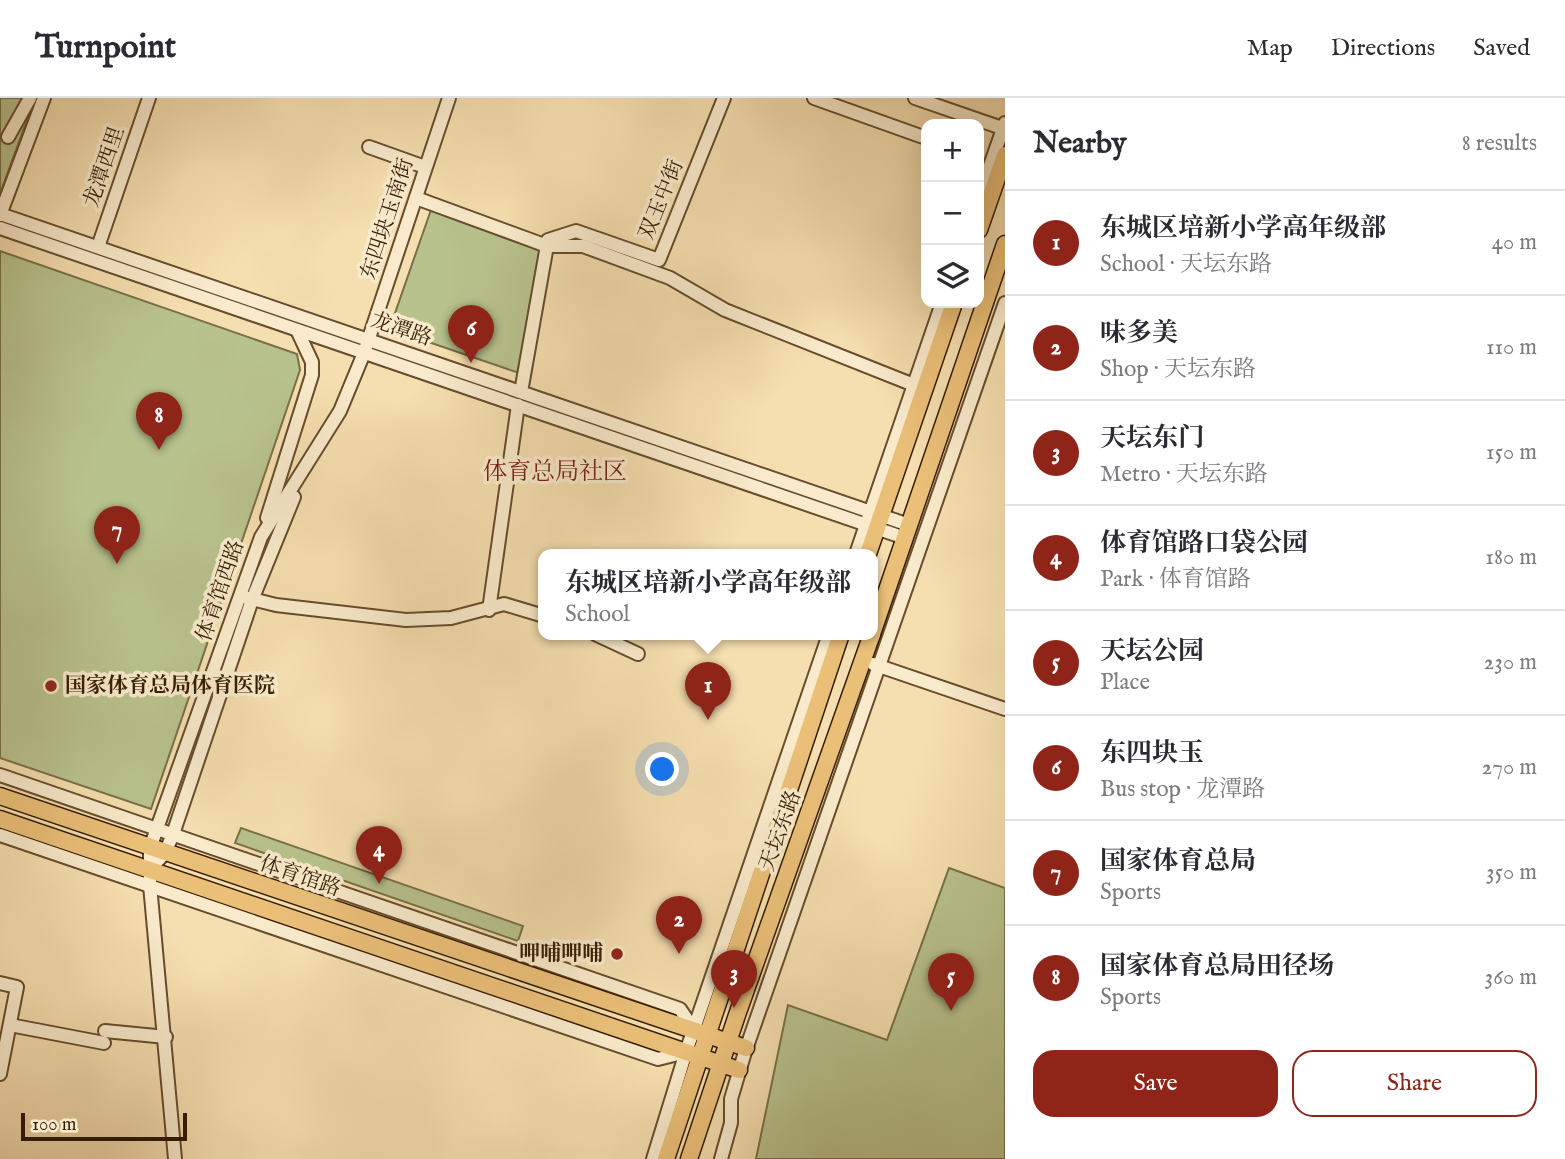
<!DOCTYPE html>
<html lang="en">
<head>
<meta charset="utf-8">
<style>
	:root { --surface:#fff; --page:#f7f7f7; --text:#2b2b33; --muted:#7c7c81; --line:#e1e1e2; --accent:#8f2418 }
	body { margin:0; font-family:"IM FELL English","Noto Serif SC",serif; background:var(--page); color:var(--text) }
	.controls { position:absolute; right:21px; top:21px; display:grid; overflow:hidden; border-radius:14px; box-shadow:0 7px 28px #0002 }
	.controls button { width:63px; height:63px; display:grid; place-items:center; padding:0; border:0; border-bottom:2px solid var(--line); background:var(--surface); color:var(--text); font:35px sans-serif }
	.scale { position:absolute; left:21px; bottom:18px; width:166px; box-sizing:border-box; padding-left:7px; border:4px solid #381d02; border-top:0; font-size:19px; line-height:24px; white-space:nowrap; color:#381d02; -webkit-text-stroke:5px #f8eacb; paint-order:stroke }
	.you { position:absolute; left:663px; top:672px; width:24px; height:24px; margin:-18px; border:5px solid #fff; border-radius:50%; background:#1a73e8; box-shadow:0 0 0 10px #1a73e833 }
	.badge { display:grid; place-items:center; width:46px; height:46px; border-radius:50%; background:var(--accent); color:#fff; font-size:23px; font-weight:700 }
	.pin { position:absolute; translate:-50% -58px; filter:drop-shadow(0 2px 4px #0008) }
	.pin::after { content:''; position:absolute; top:37px; width:24px; height:21px; background:inherit; clip-path:polygon(0 0,100% 0,50% 100%) }
	.popup { position:absolute; left:538px; top:451px; width:340px; height:91px; box-sizing:border-box; display:grid; place-content:center; border-radius:14px; background:var(--surface); filter:drop-shadow(0 2px 5px #0005); font-size:23px; white-space:nowrap; color:var(--muted) }
	.popup b { font-size:26px; color:var(--text) }
	.popup::after { content:''; position:absolute; left:50%; top:100%; margin-left:-14px; border:14px solid transparent; border-top-color:var(--surface) }
	.list { margin:0; padding:0; list-style:none }
	h2 { display:flex; justify-content:space-between; align-items:center; height:91px; margin:0; padding:0 28px; font-size:30px }
	h2 small { font-size:23px; font-weight:400; color:var(--muted) }
	.list li { display:grid; grid-template-columns:46px 1fr auto; gap:21px; align-items:center; box-sizing:border-box; height:105px; padding:0 28px; border-top:2px solid var(--line) }
	.list b { display:block; font-size:26px; white-space:nowrap }
	.list p { margin:0; font-size:23px; white-space:nowrap; color:var(--muted) }
	.list em { font-size:23px; font-style:normal; color:var(--muted) }
	.actions { display:flex; gap:14px; padding:21px 28px }
	.actions a { flex:1; padding:16px 0; border:2px solid var(--accent); border-radius:21px; text-align:center; font-size:24px; color:var(--accent) }
	.actions .main { background:var(--accent); color:#fff }
	.icon { flex:none; width:38px; height:38px; fill:none; stroke:currentColor; stroke-width:2; stroke-linecap:round; stroke-linejoin:round }
	.map { position:relative; flex:none; width:1005px; height:1061px; overflow:hidden }
	header { display:flex; align-items:center; gap:42px; box-sizing:border-box; height:98px; padding:0 35px; background:var(--surface); border-bottom:2px solid var(--line) }
	header strong { font-size:33px }
	nav { display:flex; gap:38px; margin-inline-start:auto; font-size:24px }
	main { display:flex }
	aside { flex:1; background:var(--surface) }
	.map>svg:first-child { display:block }
</style>
</head>
<body>
<header>
<strong>Turnpoint</strong>
<nav><a>Map</a><a>Directions</a><a>Saved</a></nav>
</header>
<main>
<div class="map">
<svg width="1005" height="1061" viewBox="0 0 1005 1061">
	<rect width="100%" height="100%" fill="#f5deaf"/>
	<filter id="stains"><feTurbulence type="fractalNoise" baseFrequency=".00286" numOctaves="4"/><feColorMatrix values="0 0 0 0 .2 0 0 0 0 .09 0 0 0 0 .02 0 0 0 .5 -.17"/></filter>
	<radialGradient id="worn" r=".72"><stop offset=".6" stop-color="#630" stop-opacity="0"/><stop offset="1" stop-color="#630" stop-opacity=".3"/></radialGradient>
	<g fill="#b8c28d" stroke="#787048" stroke-width="2">
		<polygon points="0,0 35,0 0,96"/>
		<polygon points="432,109 536,148 541,154 519,275 402,235 394,218"/>
		<polygon points="0,153 297,256 300,272 151,711 0,660"/>
		<polygon points="241,730 523,828 518,843 235,745"/>
		<polygon points="949,770 1005,790 1005,1061 756,1061 788,907 887,942"/>
	</g>
	<g fill="none" stroke-linecap="round" stroke-linejoin="round">
		<g stroke="#674d2d" stroke-width="16">
			<g id="minor">
				<polyline points="814,0 926,40"/>
				<polyline points="915,0 1005,31"/>
				<polyline points="8,39 30,0"/>
				<polyline points="369,49 425,69"/>
				<polyline points="979,99 1005,25"/>
				<polyline points="416,100 547,148 583,148 670,180 725,212 924,291"/>
				<polyline points="0,116 909,427"/>
				<polyline points="0,117 44,0"/>
				<polyline points="0,130 905,440"/>
				<polyline points="98,149 149,0"/>
				<polyline points="521,294 548,142 576,133 659,162 724,0"/>
				<polyline points="267,420 312,277 312,264 297,232"/>
				<polyline points="856,456 942,205"/>
				<polyline points="244,499 276,507 406,522 451,520 504,506 544,518"/>
				<polyline points="489,512 518,307"/>
				<polyline points="595,536 638,556"/>
				<polyline points="873,566 1005,611"/>
				<polyline points="0,677 680,911 694,932"/>
				<polyline points="0,737 658,961 686,954"/>
				<polyline points="149,772 165,755 173,736 252,502 294,399"/>
				<polyline points="0,885 17,889 0,976"/>
				<polyline points="10,927 104,945"/>
				<polyline points="105,933 166,939"/>
				<polyline points="175,1061 150,787 150,750 261,439 340,313 364,255 449,0"/>
				<polyline points="653,1061 686,954 829,536"/>
				<polyline points="721,1061 731,1025 731,1001 745,954 1005,205"/>
			</g>
		</g>
		<g stroke="#381d02" stroke-width="19">
			<g id="major">
				<polyline points="979,132 1005,57"/>
				<polyline points="868,456 954,205"/>
				<polyline points="872,536 1005,146"/>
				<polyline points="0,698 746,950"/>
				<polyline points="0,721 739,972"/>
				<polyline points="666,1061 841,536"/>
				<polyline points="689,1061 737,917 872,536"/>
			</g>
		</g>
		<use href="#minor" stroke="#f8eacb" stroke-width="12"/>
		<use href="#major" stroke="#eabf78" stroke-width="16"/>
	</g>
	<g fill="#8f2418" stroke="#f8eacb" stroke-width="2.5">
		<circle cx="51" cy="588" r="7"/>
		<circle cx="617" cy="856" r="7"/>
	</g>
	<g text-anchor="middle" dominant-baseline="central" stroke-width="7" stroke-linejoin="round" paint-order="stroke">
		<g font-size="21" fill="#381d02" stroke="#f8eacb">
			<text transform="translate(105 69) rotate(-71)">龙潭西里</text>
			<text transform="translate(662 102) rotate(-68)">双玉中街</text>
			<text transform="translate(388 121) rotate(-72)">东四块玉南街</text>
			<text transform="translate(401 232) rotate(19)">龙潭路</text>
			<text transform="translate(221 493) rotate(-71)">体育馆西路</text>
			<text transform="translate(781 733) rotate(-70)">天坛东路</text>
			<text transform="translate(300 779) rotate(19)">体育馆路</text>
		</g>
		<g font-size="21" font-weight="bold" fill="#381d02" stroke="#f8eacb" text-anchor="start">
			<text x="65" y="588">国家体育总局体育医院</text>
			<text x="603" y="856" text-anchor="end">呷哺呷哺</text>
		</g>
		<g font-size="24" fill="#7a1f14" stroke="#f8eacb">
			<text x="555" y="374">体育总局社区</text>
		</g>
	</g>
	<rect width="100%" height="100%" filter="url(#stains)"/>
	<rect width="100%" height="100%" fill="url(#worn)"/>
</svg>
<div class="controls">
<button>+</button>
<button>−</button>
<button><svg class="icon" aria-label="layers" viewBox="0 0 24 24"><path d="M12 4l9 5-9 5-9-5zM3 14l9 5 9-5"/></svg></button>
</div>
<div class="scale">100 m</div>
<div class="you"></div>
<div class="pin badge" style="left:708px;top:622px">1</div>
<div class="popup"><b>东城区培新小学高年级部</b>School</div>
<div class="pin badge" style="left:679px;top:856px">2</div>
<div class="pin badge" style="left:734px;top:910px">3</div>
<div class="pin badge" style="left:379px;top:786px">4</div>
<div class="pin badge" style="left:951px;top:913px">5</div>
<div class="pin badge" style="left:471px;top:265px">6</div>
<div class="pin badge" style="left:117px;top:466px">7</div>
<div class="pin badge" style="left:159px;top:352px">8</div>
</div>
<aside>
<h2>Nearby<small>8 results</small></h2>
<ul class="list">
<li><span class="badge">1</span><div><b>东城区培新小学高年级部</b><p>School · 天坛东路</p></div><em>40 m</em></li>
<li><span class="badge">2</span><div><b>味多美</b><p>Shop · 天坛东路</p></div><em>110 m</em></li>
<li><span class="badge">3</span><div><b>天坛东门</b><p>Metro · 天坛东路</p></div><em>150 m</em></li>
<li><span class="badge">4</span><div><b>体育馆路口袋公园</b><p>Park · 体育馆路</p></div><em>180 m</em></li>
<li><span class="badge">5</span><div><b>天坛公园</b><p>Place</p></div><em>230 m</em></li>
<li><span class="badge">6</span><div><b>东四块玉</b><p>Bus stop · 龙潭路</p></div><em>270 m</em></li>
<li><span class="badge">7</span><div><b>国家体育总局</b><p>Sports</p></div><em>350 m</em></li>
<li><span class="badge">8</span><div><b>国家体育总局田径场</b><p>Sports</p></div><em>360 m</em></li>
</ul>
<div class="actions"><a class="main">Save</a><a>Share</a></div>
</aside>
</main>
</body>
</html>
